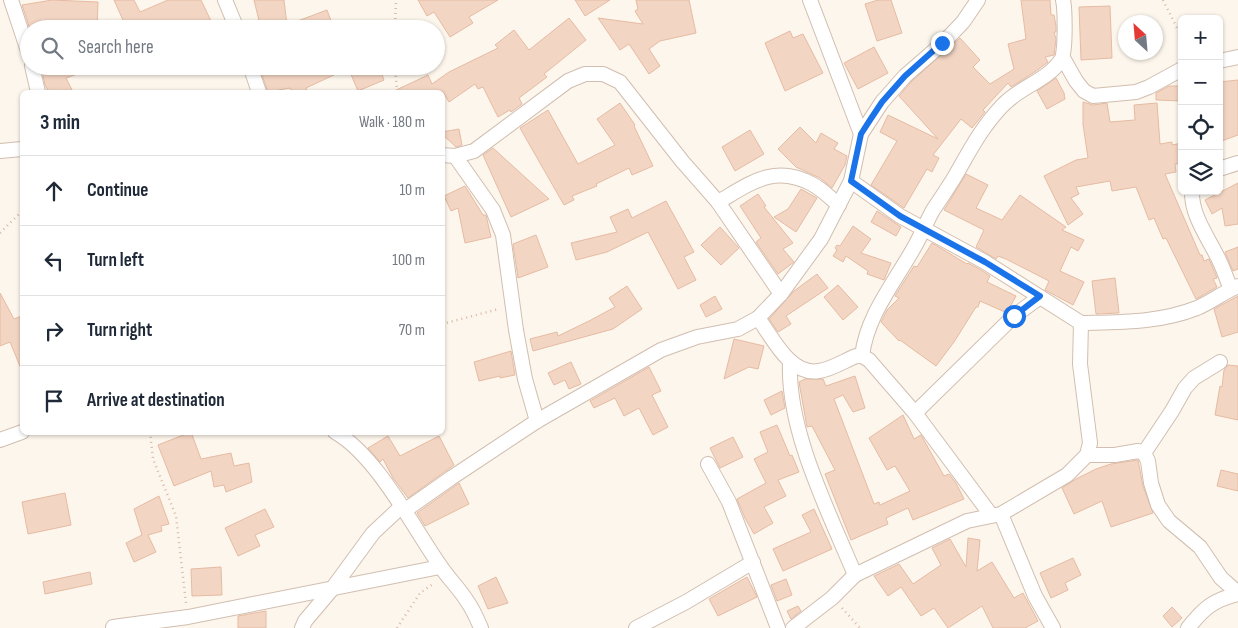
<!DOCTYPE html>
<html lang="en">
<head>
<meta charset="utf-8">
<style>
	:root { --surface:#fff; --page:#f2f2f3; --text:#1f2937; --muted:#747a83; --line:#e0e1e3 }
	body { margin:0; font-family:"Sofia Sans Condensed",sans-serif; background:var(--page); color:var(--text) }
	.controls { position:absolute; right:15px; top:15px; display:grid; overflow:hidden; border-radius:8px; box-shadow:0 1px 4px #0004 }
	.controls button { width:45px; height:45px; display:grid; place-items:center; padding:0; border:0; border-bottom:1px solid var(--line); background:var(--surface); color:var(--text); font:25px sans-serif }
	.compass { position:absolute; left:1118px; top:15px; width:45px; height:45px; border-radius:50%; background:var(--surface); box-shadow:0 1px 4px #0004; rotate:334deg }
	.stop { position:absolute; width:15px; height:15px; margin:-11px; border:4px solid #1a73e8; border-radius:50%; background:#fff }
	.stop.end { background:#1a73e8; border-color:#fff; box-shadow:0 1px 5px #0008 }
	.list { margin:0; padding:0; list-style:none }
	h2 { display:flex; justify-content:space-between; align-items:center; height:65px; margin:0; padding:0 20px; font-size:21px }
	h2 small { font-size:16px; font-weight:400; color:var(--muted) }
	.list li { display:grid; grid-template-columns:32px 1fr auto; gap:15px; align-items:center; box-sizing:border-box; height:70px; padding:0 20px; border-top:1px solid var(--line) }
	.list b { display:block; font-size:19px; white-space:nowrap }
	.list em { font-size:16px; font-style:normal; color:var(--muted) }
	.icon { flex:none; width:28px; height:28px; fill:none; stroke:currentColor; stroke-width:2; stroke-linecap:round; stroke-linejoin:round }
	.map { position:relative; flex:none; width:1238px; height:628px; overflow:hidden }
	.search { position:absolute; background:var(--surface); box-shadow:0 1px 4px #0004; left:20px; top:20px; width:425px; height:55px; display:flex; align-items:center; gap:12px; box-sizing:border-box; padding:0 18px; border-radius:28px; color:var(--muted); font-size:19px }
	.panel { position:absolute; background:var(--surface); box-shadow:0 1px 4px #0004; left:20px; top:90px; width:425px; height:345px; border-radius:8px }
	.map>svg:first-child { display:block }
</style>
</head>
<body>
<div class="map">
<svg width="1238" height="628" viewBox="0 0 1238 628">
	<rect width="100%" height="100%" fill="#fdf6ec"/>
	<g fill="#f3d5c3" stroke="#e6bba3">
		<polygon points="52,0 98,2 97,29 30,29 22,5"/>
		<polygon points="114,0 134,0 140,12 168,0 201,0 212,23 199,29 127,29"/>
		<polygon points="254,0 284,0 287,25 327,10 333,26 326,29 261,29"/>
		<polygon points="418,0 498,0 469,17 473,23 450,37 434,12 427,16"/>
		<polygon points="575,0 610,0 585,16"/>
		<polygon points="636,0 689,0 696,33 660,41 649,49 660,66 649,74 629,44 620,50 598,18 643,24 635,11 638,9"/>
		<polygon points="878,0 891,0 902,33 877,41 865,4"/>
		<polygon points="1021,0 1050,0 1051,15 1054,15 1056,26 1056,32 1054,32 1056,39 1054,55 1045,57 1048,62 1036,71 1011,87 1008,83 983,110 985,112 972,128 961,119 933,155 939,158 932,172 927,169 904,208 871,185 897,141 880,132 888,115 938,139 899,96 911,82 960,38 980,60 973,67 990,84 1014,69 1008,44 1026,39"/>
		<polygon points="1110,6 1112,58 1081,60 1079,7"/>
		<polygon points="569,18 586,40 544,74 547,77 519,98 522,104 511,112 510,110 498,117 483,87 478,89 475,84 449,102 443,92 392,92 428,75 432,84 449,72 498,48 495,45 514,30 529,50"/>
		<polygon points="790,31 793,38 803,34 823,73 785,91 765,43"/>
		<polygon points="874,47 888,73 858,89 844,63"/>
		<polygon points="41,66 93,66 94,68 66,78 73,92 49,92 45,85"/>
		<polygon points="259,66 285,66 285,70 292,68 293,74 310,66 353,66 306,88 308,92 292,92 290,88 268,92"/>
		<polygon points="364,66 379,66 384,80 358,91 350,72"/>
		<polygon points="1056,78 1064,93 1065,99 1047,109 1037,91"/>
		<polygon points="1238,80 1238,135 1219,142 1219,105 1221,105 1219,82"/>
		<polygon points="1169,86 1182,86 1182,101 1156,100 1156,93"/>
		<polygon points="1083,102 1093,105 1107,103 1110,122 1135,120 1134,105 1157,103 1160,144 1172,142 1172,145 1182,143 1182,163 1175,164 1176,172 1165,174 1200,255 1202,255 1204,261 1209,259 1213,268 1217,278 1213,279 1217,287 1196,299 1166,238 1163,239 1154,218 1149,220 1136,187 1112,191 1110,181 1076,187 1079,194 1071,198 1083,214 1068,225 1044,176 1076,160 1088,158 1083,124"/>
		<polygon points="620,103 635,125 634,126 653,166 632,175 629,168 596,184 597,186 572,196 574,200 564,205 520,128 548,110 578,164 615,145 597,119"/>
		<polygon points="800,127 816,143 821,133 838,143 834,149 847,156 845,165 832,188 820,178 796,167 778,149"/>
		<polygon points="459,129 462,145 456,147 442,134 442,132"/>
		<polygon points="750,130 764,154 735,171 722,147"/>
		<polygon points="493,148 549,199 511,217 483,155"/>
		<polygon points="966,174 988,185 976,208 1002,220 1020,195 1066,227 1062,230 1084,240 1078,251 1071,247 1060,271 1084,282 1073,305 1045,290 1049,281 1006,259 998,256 996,259 976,247 984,230 944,210"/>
		<polygon points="1238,183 1238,224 1225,226 1222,208 1212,214 1205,200"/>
		<polygon points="465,186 483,215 486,215 491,237 465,243 458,208 451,211 444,196"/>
		<polygon points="801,189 817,198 796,232 774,217 788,209"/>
		<polygon points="758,194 766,206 764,207 793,243 783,249 794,262 778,274 756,242 761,238 740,206"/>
		<polygon points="666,201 694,252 684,257 696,280 678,289 648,232 607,252 576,260 571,243 617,232 610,217 628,209 632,218"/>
		<polygon points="877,211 901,227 896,236 871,222"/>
		<polygon points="853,226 871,239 861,253 891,263 884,280 867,274 868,271 846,256 843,262 833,256 837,250 835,248 837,245 840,246"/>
		<polygon points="720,227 739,248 721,265 701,245"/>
		<polygon points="536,235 548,267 518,278 513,244"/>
		<polygon points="932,243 967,264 968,263 981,270 990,276 987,282 1016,296 1009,309 1005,312 980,301 978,307 976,307 954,342 936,366 900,340 899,341 881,322 887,310 899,298 895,296 914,266 917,267"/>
		<polygon points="1238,247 1238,269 1233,271 1225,252"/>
		<polygon points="817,274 828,288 786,316 791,324 778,332 769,319 794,291"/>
		<polygon points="1115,278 1119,313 1096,314 1092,281"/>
		<polygon points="838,285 858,307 843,320 824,297"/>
		<polygon points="627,286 642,309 613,329 533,351 530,339 557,332 558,336 589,321 615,307 609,298"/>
		<polygon points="0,293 14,319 22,316 22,371 10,342 0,346"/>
		<polygon points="715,296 722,309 706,317 700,305"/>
		<polygon points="1238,296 1238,332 1222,337 1214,309"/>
		<polygon points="734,339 764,346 758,369 749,367 724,379"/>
		<polygon points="511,351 515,375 500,378 500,376 479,381 474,362"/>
		<polygon points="571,362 581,384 569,389 565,380 554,385 548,373"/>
		<polygon points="1228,365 1238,366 1238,420 1215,415 1220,386 1222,387 1224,370"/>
		<polygon points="649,367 661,391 652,395 668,427 653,435 639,408 624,416 615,398 594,408 590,401"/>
		<polygon points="855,376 865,408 853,412 843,395 834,399 874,504 879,502 880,505 910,491 895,466 887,470 869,438 903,415 914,439 921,435 944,476 949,474 956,483 964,499 913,520 908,508 886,518 888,524 851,540 825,474 835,470 812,426 807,427 799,382 805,379 823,379 826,386"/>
		<polygon points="782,391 785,408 771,415 764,400"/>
		<polygon points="777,425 790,456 792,455 799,472 778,480 786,496 764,507 773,523 754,534 745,518 737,499 766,483 754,459 768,452 760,432"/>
		<polygon points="191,432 201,459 231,453 234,466 249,463 252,482 226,492 224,485 214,487 211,471 174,486 158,445"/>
		<polygon points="388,436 400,456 439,436 454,465 408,498 393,478 383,459 380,462 368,448"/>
		<polygon points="733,437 743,457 720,468 710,448"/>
		<polygon points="1138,460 1143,486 1153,513 1111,527 1102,501 1074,514 1062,488 1076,479 1096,469 1111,464"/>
		<polygon points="1221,470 1238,474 1238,491 1217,486"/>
		<polygon points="459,483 469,504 425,526 417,513"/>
		<polygon points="65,493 71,525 28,534 22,502"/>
		<polygon points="159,496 169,524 161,526 162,531 148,535 156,552 134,562 126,543 142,535 134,509"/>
		<polygon points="265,509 274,527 255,535 260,546 238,556 225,528"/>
		<polygon points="814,509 832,549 783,571 773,549 811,532 802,515"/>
		<polygon points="968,538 980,540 977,571 992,562 1014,598 1023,593 1038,621 1025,628 993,628 982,606 948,628 934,608 921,616 901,587 888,596 874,576 899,564 913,584 941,565 932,548 950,539 966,567"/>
		<polygon points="1073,558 1081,575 1065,583 1068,590 1051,598 1040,573"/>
		<polygon points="221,567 222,595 192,596 191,569"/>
		<polygon points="90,572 92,584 45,594 43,582"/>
		<polygon points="496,577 508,603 488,609 478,586"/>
		<polygon points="747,577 757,597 718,616 709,599"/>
		<polygon points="786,579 792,595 777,601 771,585"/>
		<polygon points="798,606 801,611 791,619 787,611"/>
		<polygon points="1172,607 1182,618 1172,627 1163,616"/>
		<polygon points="266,611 266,628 238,628 238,616"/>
	</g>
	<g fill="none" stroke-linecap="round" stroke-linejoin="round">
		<g stroke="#d1beb0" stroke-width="16">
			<g id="street">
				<polyline points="11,0 29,54"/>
				<polyline points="225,0 237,29"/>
				<polyline points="810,0 861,134"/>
				<polyline points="1063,58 1076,81 1084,91 1093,96 1136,92 1149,87 1182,69"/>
				<polyline points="1219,61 1238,57"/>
				<polyline points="32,66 38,92"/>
				<polyline points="250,66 259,92"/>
				<polyline points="0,151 22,149"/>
				<polyline points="442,155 455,156 474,151 568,81 585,74 603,74 620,82 682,161 718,202 781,294"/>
				<polyline points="455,156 493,210 503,235 516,330 525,379 537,421"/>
				<polyline points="1219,169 1238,163"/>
				<path d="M 1192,191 C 1191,214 1207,236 1217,256 C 1223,267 1226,278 1231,289"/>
				<path d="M 718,202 C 751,183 774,164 812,184 C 822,189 830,198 839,205"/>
				<path d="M 758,318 C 773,338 790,376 819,371 C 832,369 844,361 856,356 L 862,356 L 869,360 L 915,413 L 991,515"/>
				<path d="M 1081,323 C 1120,322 1159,323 1197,308 C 1211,302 1224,292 1238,286"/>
				<path d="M 862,356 C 867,314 896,281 916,244 C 922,233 927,221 933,210 C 940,200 947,189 954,178 C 969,152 981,128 1002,106 C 1019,87 1047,81 1061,60 C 1066,54 1065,9 1063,0"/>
				<path d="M 790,362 C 787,431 829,512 855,575"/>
				<polyline points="915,413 1014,316 1040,297"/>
				<path d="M 335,432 C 376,455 412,525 439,564 C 447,577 459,588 467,601 C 473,609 477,619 481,628"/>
				<polyline points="0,440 22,432"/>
				<polyline points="1144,453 1172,411 1185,388 1194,378 1220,362"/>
				<polyline points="1087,455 1115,455 1138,451 1144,453 1148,461 1151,483 1158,505 1169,521 1200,547 1221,578 1238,593"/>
				<polyline points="708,464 729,502 778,628"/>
				<polyline points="404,511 451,478 537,421 661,350 697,337 738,329 758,318 781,294 821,239 851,181 861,134 882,102 905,76 943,43 963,22 978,0"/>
				<polyline points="1001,514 1035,596 1053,628"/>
				<polyline points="113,627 188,617 440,567"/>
				<polyline points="302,628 305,621 332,589 373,533 402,506"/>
				<polyline points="636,628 686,602 753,562"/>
				<polyline points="793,628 832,598 855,575 967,521 1001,514 1067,475 1087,455 1090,443 1080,364 1081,323 985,262 900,216 851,181"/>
				<path d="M 1188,628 C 1204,608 1213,600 1238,594"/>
			</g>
		</g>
		<g stroke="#d9b8a5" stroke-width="2.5" stroke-dasharray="1 4" stroke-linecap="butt">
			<polyline points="1163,0 1182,38"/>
			<polyline points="395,29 396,0"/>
			<polyline points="395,66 397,92"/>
			<polyline points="0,233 22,211"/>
			<polyline points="442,324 499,309"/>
			<polyline points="150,432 153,459 176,516 186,603"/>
			<polyline points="842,608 860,628"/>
			<polyline points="397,628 420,593 433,584"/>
		</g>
		<use href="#street" stroke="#fff" stroke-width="14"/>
	</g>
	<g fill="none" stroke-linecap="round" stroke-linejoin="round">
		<polyline stroke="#1a73e8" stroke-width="6" points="942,43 905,76 882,102 870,120 861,134 851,181 900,216 985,262 1040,296 1014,316"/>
	</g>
</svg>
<div class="controls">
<button>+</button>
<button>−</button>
<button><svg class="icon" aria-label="locate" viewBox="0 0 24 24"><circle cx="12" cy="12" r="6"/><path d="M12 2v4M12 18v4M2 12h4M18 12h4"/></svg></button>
<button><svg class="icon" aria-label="layers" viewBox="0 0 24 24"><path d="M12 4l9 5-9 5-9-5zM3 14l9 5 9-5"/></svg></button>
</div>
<svg class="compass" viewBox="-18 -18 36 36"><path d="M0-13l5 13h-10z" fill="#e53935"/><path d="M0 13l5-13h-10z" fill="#747a83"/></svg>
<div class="stop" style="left:1014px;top:316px"></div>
<div class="stop end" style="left:942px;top:43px"></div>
<div class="search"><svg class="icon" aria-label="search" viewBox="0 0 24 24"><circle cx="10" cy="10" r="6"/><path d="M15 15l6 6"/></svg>Search here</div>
<section class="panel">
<h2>3 min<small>Walk · 180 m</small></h2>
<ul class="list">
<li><svg class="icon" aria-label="ahead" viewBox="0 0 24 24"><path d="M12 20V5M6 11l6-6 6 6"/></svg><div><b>Continue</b></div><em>10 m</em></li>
<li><svg class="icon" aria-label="left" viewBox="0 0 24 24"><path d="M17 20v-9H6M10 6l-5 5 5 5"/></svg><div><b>Turn left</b></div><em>100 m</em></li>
<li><svg class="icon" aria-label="right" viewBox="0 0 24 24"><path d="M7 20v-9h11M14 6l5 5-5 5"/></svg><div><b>Turn right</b></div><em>70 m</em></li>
<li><svg class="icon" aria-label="arrive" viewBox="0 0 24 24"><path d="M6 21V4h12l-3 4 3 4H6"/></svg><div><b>Arrive at destination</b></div></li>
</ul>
</section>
</div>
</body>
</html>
